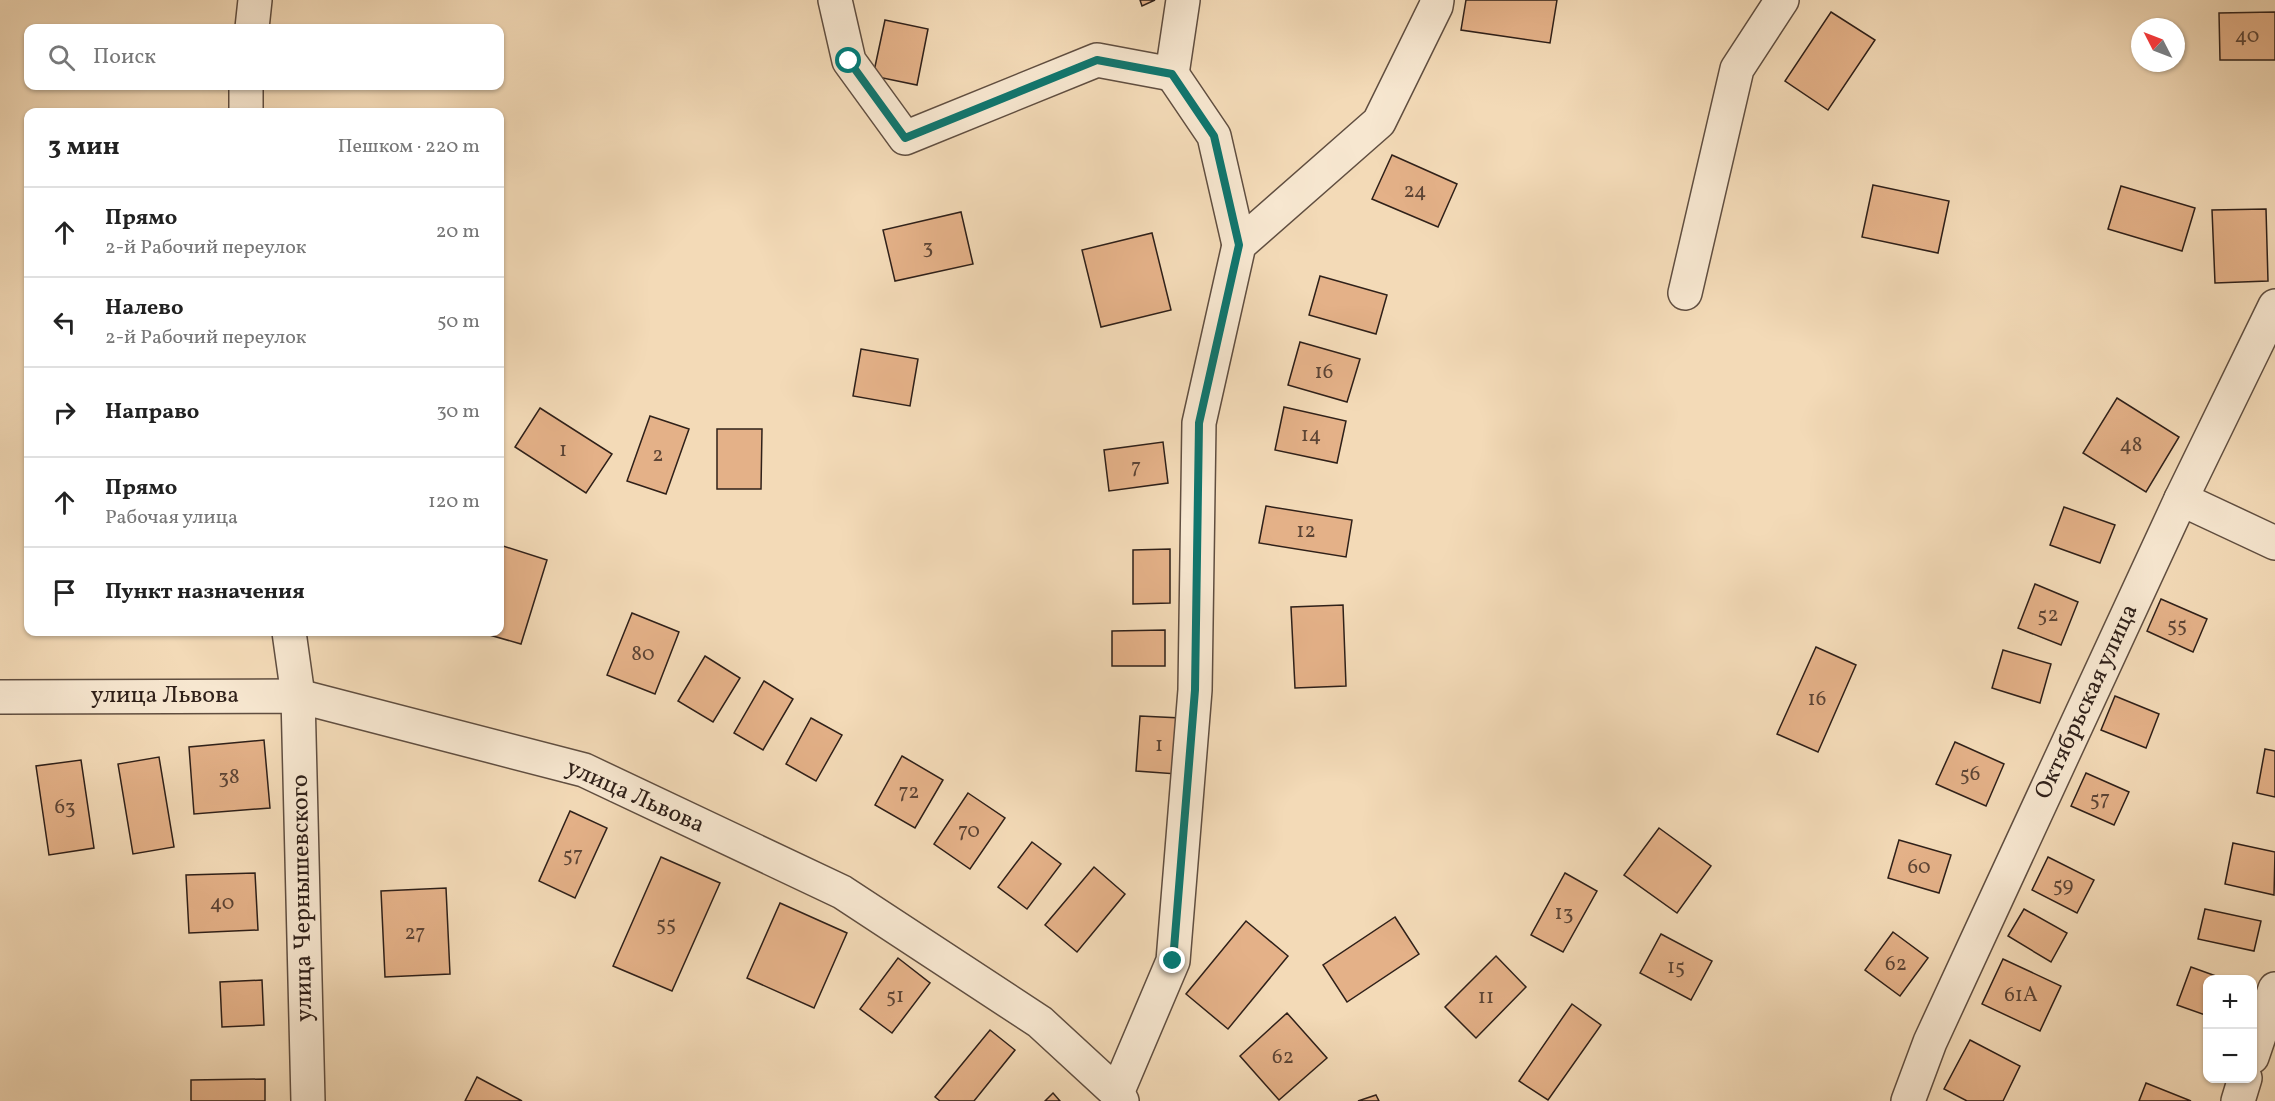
<!DOCTYPE html>
<html lang="ru">
<head>
<meta charset="utf-8">
<style>
	:root { --surface:#fff; --page:#f6f6f6; --text:#222; --muted:#767676; --line:#e0e0e0 }
	body { margin:0; font-family:Vollkorn,serif; background:var(--page); color:var(--text) }
	.controls { position:absolute; right:18px; bottom:18px; display:grid; overflow:hidden; border-radius:12px; box-shadow:0 2px 4px #0004 }
	.controls button { width:54px; height:54px; display:grid; place-items:center; padding:0; border:0; border-bottom:2px solid var(--line); background:var(--surface); color:var(--text); font:30px sans-serif }
	.compass { position:absolute; left:2131px; top:18px; width:54px; height:54px; border-radius:50%; background:var(--surface); box-shadow:0 2px 4px #0004; rotate:312deg }
	.stop { position:absolute; width:18px; height:18px; margin:-14px; border:4px solid #0f766e; border-radius:50%; background:#fff }
	.stop.end { background:#0f766e; border-color:#fff; box-shadow:0 2px 6px #0008 }
	.list { margin:0; padding:0; list-style:none }
	h2 { display:flex; justify-content:space-between; align-items:center; height:78px; margin:0; padding:0 24px; font-size:26px }
	h2 small { font-size:20px; font-weight:400; color:var(--muted) }
	.list li { display:grid; grid-template-columns:39px 1fr auto; gap:18px; align-items:center; box-sizing:border-box; height:90px; padding:0 24px; border-top:2px solid var(--line) }
	.list b { display:block; font-size:22px; white-space:nowrap }
	.list p { margin:0; font-size:20px; white-space:nowrap; color:var(--muted) }
	.list em { font-size:20px; font-style:normal; color:var(--muted) }
	.icon { flex:none; width:33px; height:33px; fill:none; stroke:currentColor; stroke-width:2; stroke-linecap:round; stroke-linejoin:round }
	.map { position:relative; flex:none; width:2275px; height:1101px; overflow:hidden }
	.search { position:absolute; background:var(--surface); box-shadow:0 2px 4px #0004; left:24px; top:24px; width:480px; height:66px; display:flex; align-items:center; gap:15px; box-sizing:border-box; padding:0 21px; border-radius:12px; color:var(--muted); font-size:22px }
	.panel { position:absolute; background:var(--surface); box-shadow:0 2px 4px #0004; left:24px; top:108px; width:480px; height:528px; border-radius:12px }
	.map>svg:first-child { display:block }
</style>
</head>
<body>
<div class="map">
<svg width="2275" height="1101" viewBox="0 0 2275 1101">
	<rect width="100%" height="100%" fill="#f3dab7"/>
	<filter id="stains"><feTurbulence type="fractalNoise" baseFrequency=".00333" numOctaves="4"/><feColorMatrix values="0 0 0 0 .2 0 0 0 0 .09 0 0 0 0 .02 0 0 0 .5 -.17"/></filter>
	<radialGradient id="worn" r=".72"><stop offset=".6" stop-color="#630" stop-opacity="0"/><stop offset="1" stop-color="#630" stop-opacity=".3"/></radialGradient>
	<g fill="#e4b188" stroke="#2f2019" stroke-width="1.5">
		<polygon points="1140,0 1155,0 1142,6"/>
		<polygon points="1466,0 1557,0 1550,43 1461,30"/>
		<polygon points="1831,12 1875,40 1828,110 1785,81"/>
		<polygon points="2275,12 2275,60 2220,60 2219,13"/>
		<polygon points="885,20 928,29 917,85 873,76"/>
		<polygon points="1392,155 1457,184 1438,227 1372,199"/>
		<polygon points="1873,185 1949,201 1938,253 1862,237"/>
		<polygon points="2121,186 2195,208 2182,251 2108,229"/>
		<polygon points="2266,209 2268,281 2215,283 2212,210"/>
		<polygon points="961,212 973,264 895,281 883,230"/>
		<polygon points="1152,233 1171,310 1101,327 1082,250"/>
		<polygon points="1320,276 1387,295 1376,334 1309,315"/>
		<polygon points="1300,342 1360,359 1347,402 1288,385"/>
		<polygon points="861,349 918,359 910,406 853,396"/>
		<polygon points="2117,398 2179,437 2146,492 2083,453"/>
		<polygon points="1284,407 1346,421 1337,463 1275,450"/>
		<polygon points="540,408 612,454 586,493 515,447"/>
		<polygon points="650,416 689,429 666,494 627,481"/>
		<polygon points="717,429 762,429 761,489 717,489"/>
		<polygon points="1163,442 1168,483 1109,491 1104,450"/>
		<polygon points="1266,506 1352,520 1346,557 1259,543"/>
		<polygon points="2064,507 2115,525 2100,563 2050,545"/>
		<polygon points="500,545 547,560 521,644 479,632 500,632"/>
		<polygon points="1170,549 1170,603 1133,604 1133,550"/>
		<polygon points="2035,584 2078,602 2061,645 2018,628"/>
		<polygon points="2161,599 2207,619 2193,652 2147,631"/>
		<polygon points="1343,605 1346,686 1295,688 1291,607"/>
		<polygon points="632,613 679,632 655,694 607,675"/>
		<polygon points="1165,630 1165,666 1112,666 1112,631"/>
		<polygon points="1816,647 1856,665 1818,752 1777,734"/>
		<polygon points="2003,650 2051,664 2040,703 1992,688"/>
		<polygon points="705,656 740,678 713,722 678,701"/>
		<polygon points="764,681 793,699 763,750 734,733"/>
		<polygon points="2115,696 2159,714 2146,748 2101,730"/>
		<polygon points="1140,716 1181,718 1177,774 1136,771"/>
		<polygon points="811,718 842,735 816,781 786,764"/>
		<polygon points="264,740 270,808 194,814 189,747"/>
		<polygon points="1955,742 2004,764 1986,806 1936,784"/>
		<polygon points="2265,749 2275,751 2275,797 2257,793"/>
		<polygon points="902,756 943,780 915,828 875,805"/>
		<polygon points="159,757 174,847 133,854 118,764"/>
		<polygon points="81,760 94,848 49,855 36,766"/>
		<polygon points="2086,773 2129,792 2114,825 2071,806"/>
		<polygon points="968,793 1005,818 970,869 934,844"/>
		<polygon points="570,811 607,828 575,898 539,881"/>
		<polygon points="1659,828 1711,866 1677,913 1624,875"/>
		<polygon points="1899,840 1951,855 1939,893 1888,878"/>
		<polygon points="1032,842 1061,864 1027,909 998,887"/>
		<polygon points="2233,843 2275,852 2274,895 2225,884"/>
		<polygon points="661,857 720,883 672,991 613,966"/>
		<polygon points="2048,857 2094,880 2077,913 2032,890"/>
		<polygon points="1094,867 1125,894 1077,952 1045,925"/>
		<polygon points="255,873 258,930 189,933 186,875"/>
		<polygon points="1565,873 1597,891 1563,952 1531,935"/>
		<polygon points="446,888 450,974 385,977 381,891"/>
		<polygon points="780,903 847,933 814,1008 747,978"/>
		<polygon points="2024,909 2067,933 2051,962 2008,936"/>
		<polygon points="2205,909 2261,921 2254,951 2198,939"/>
		<polygon points="1395,917 1419,954 1347,1002 1323,965"/>
		<polygon points="1246,921 1288,956 1228,1029 1186,994"/>
		<polygon points="1893,932 1928,958 1900,996 1865,970"/>
		<polygon points="1661,934 1712,961 1691,1000 1640,973"/>
		<polygon points="1496,956 1526,987 1476,1038 1445,1007"/>
		<polygon points="898,958 930,983 892,1033 860,1009"/>
		<polygon points="2003,959 2061,986 2040,1031 1982,1004"/>
		<polygon points="2191,967 2227,980 2208,980 2208,1016 2177,1005"/>
		<polygon points="262,980 264,1025 222,1027 220,982"/>
		<polygon points="1572,1004 1601,1025 1548,1100 1519,1081"/>
		<polygon points="1287,1013 1327,1058 1279,1100 1240,1056"/>
		<polygon points="990,1030 1015,1050 974,1101 940,1101 935,1097"/>
		<polygon points="1970,1040 2020,1066 2003,1101 1967,1101 1944,1089"/>
		<polygon points="477,1077 522,1101 465,1101"/>
		<polygon points="265,1079 265,1101 191,1101 191,1080"/>
		<polygon points="2146,1083 2191,1101 2139,1101"/>
		<polygon points="1053,1093 1060,1101 1045,1101"/>
		<polygon points="1376,1095 1379,1101 1358,1101"/>
	</g>
	<g fill="none" stroke-linecap="round" stroke-linejoin="round">
		<g stroke="#604e40" stroke-width="36">
			<g id="minor">
				<polyline points="835,0 849,61 905,138 1097,60 1172,74"/>
				<polyline points="252,28 255,0"/>
				<polyline points="1172,74 1214,136 1239,245"/>
				<polyline points="1172,74 1183,0"/>
				<polyline points="246,112 246,86"/>
				<polyline points="1685,293 1737,69 1782,0"/>
				<polyline points="2181,499 2275,543"/>
				<polyline points="289,632 298,696 308,1101"/>
				<polyline points="0,697 298,696 584,770 842,892 1040,1022 1117,1093 1122,1101"/>
				<polyline points="2252,1057 2275,989"/>
				<polyline points="1117,1093 1173,961 1195,690 1199,423 1239,245 1379,122 1436,6 1437,0"/>
				<polyline points="1908,1101 1930,1042 2181,499 2275,306"/>
				<polyline points="2238,1101 2245,1078"/>
			</g>
		</g>
		<use href="#minor" stroke="#f7e7d0" stroke-width="33"/>
	</g>
	<g fill="none" stroke-linecap="round" stroke-linejoin="round">
		<polyline stroke="#0f766e" stroke-width="8" points="849,61 905,138 1097,60 1172,74 1214,136 1239,245 1199,423 1195,690 1173,961"/>
	</g>
	<g text-anchor="middle" dominant-baseline="central" stroke-width="6" stroke-linejoin="round" paint-order="stroke">
		<g font-size="21" fill="#5c4435">
			<text x="2247" y="36">40</text>
			<text x="1415" y="191">24</text>
			<text x="928" y="247">3</text>
			<text x="1324" y="372">16</text>
			<text x="1311" y="435">14</text>
			<text x="2131" y="445">48</text>
			<text x="563" y="450">1</text>
			<text x="658" y="455">2</text>
			<text x="1136" y="467">7</text>
			<text x="1306" y="531">12</text>
			<text x="2048" y="615">52</text>
			<text x="2177" y="625">55</text>
			<text x="643" y="654">80</text>
			<text x="1817" y="699">16</text>
			<text x="1159" y="745">1</text>
			<text x="1970" y="774">56</text>
			<text x="229" y="777">38</text>
			<text x="909" y="792">72</text>
			<text x="2100" y="799">57</text>
			<text x="65" y="807">63</text>
			<text x="969" y="831">70</text>
			<text x="573" y="855">57</text>
			<text x="1919" y="867">60</text>
			<text x="2063" y="885">59</text>
			<text x="222" y="903">40</text>
			<text x="1564" y="913">13</text>
			<text x="666" y="924">55</text>
			<text x="415" y="933">27</text>
			<text x="1896" y="964">62</text>
			<text x="1676" y="967">15</text>
			<text x="2021" y="995">61А</text>
			<text x="895" y="996">51</text>
			<text x="1486" y="997">11</text>
			<text x="1283" y="1057">62</text>
		</g>
		<g font-size="24" fill="#2f2019" stroke="#f7e7d0">
			<text x="165" y="696">улица Львова</text>
			<text transform="translate(2087 702) rotate(-65)">Октябрьская улица</text>
			<text transform="translate(635 797) rotate(24)">улица Львова</text>
			<text transform="translate(303 898) rotate(-91)">улица Чернышевского</text>
		</g>
	</g>
	<rect width="100%" height="100%" filter="url(#stains)"/>
	<rect width="100%" height="100%" fill="url(#worn)"/>
</svg>
<div class="controls">
<button>+</button>
<button>−</button>
</div>
<svg class="compass" viewBox="-18 -18 36 36"><path d="M0-13l5 13h-10z" fill="#e53935"/><path d="M0 13l5-13h-10z" fill="#767676"/></svg>
<div class="stop" style="left:849px;top:61px"></div>
<div class="stop end" style="left:1173px;top:961px"></div>
<div class="search"><svg class="icon" aria-label="search" viewBox="0 0 24 24"><circle cx="10" cy="10" r="6"/><path d="M15 15l6 6"/></svg>Поиск</div>
<section class="panel">
<h2>3 мин<small>Пешком · 220 m</small></h2>
<ul class="list">
<li><svg class="icon" aria-label="ahead" viewBox="0 0 24 24"><path d="M12 20V5M6 11l6-6 6 6"/></svg><div><b>Прямо</b><p>2-й Рабочий переулок</p></div><em>20 m</em></li>
<li><svg class="icon" aria-label="left" viewBox="0 0 24 24"><path d="M17 20v-9H6M10 6l-5 5 5 5"/></svg><div><b>Налево</b><p>2-й Рабочий переулок</p></div><em>50 m</em></li>
<li><svg class="icon" aria-label="right" viewBox="0 0 24 24"><path d="M7 20v-9h11M14 6l5 5-5 5"/></svg><div><b>Направо</b></div><em>30 m</em></li>
<li><svg class="icon" aria-label="ahead" viewBox="0 0 24 24"><path d="M12 20V5M6 11l6-6 6 6"/></svg><div><b>Прямо</b><p>Рабочая улица</p></div><em>120 m</em></li>
<li><svg class="icon" aria-label="arrive" viewBox="0 0 24 24"><path d="M6 21V4h12l-3 4 3 4H6"/></svg><div><b>Пункт назначения</b></div></li>
</ul>
</section>
</div>
</body>
</html>
